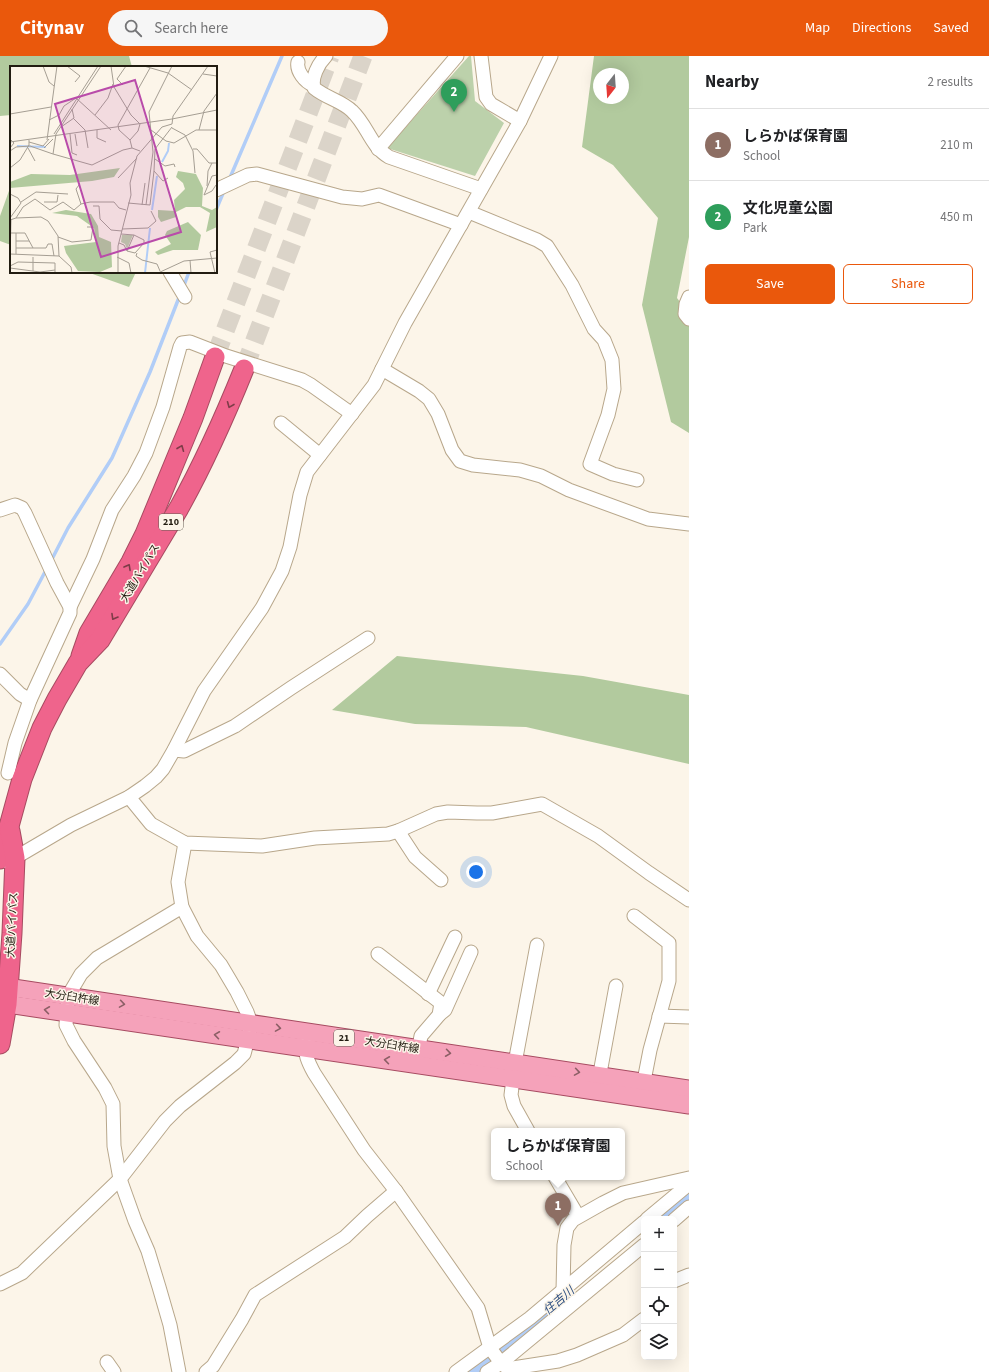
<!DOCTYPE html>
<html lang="en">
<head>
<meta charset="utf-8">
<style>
	:root { --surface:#fff; --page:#f6f6f6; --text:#202124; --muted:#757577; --line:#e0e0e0; --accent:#ea580c }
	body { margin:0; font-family:"Source Sans 3","Noto Sans JP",sans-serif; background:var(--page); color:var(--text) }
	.controls { position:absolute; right:12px; bottom:12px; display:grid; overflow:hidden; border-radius:6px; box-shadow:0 4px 16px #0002 }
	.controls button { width:36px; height:36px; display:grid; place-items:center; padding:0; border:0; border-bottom:1px solid var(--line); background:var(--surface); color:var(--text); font:20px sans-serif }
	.compass { position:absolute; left:593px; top:12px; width:36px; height:36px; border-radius:50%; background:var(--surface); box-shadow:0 4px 16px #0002; rotate:197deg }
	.you { position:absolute; left:476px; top:816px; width:14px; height:14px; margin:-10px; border:3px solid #fff; border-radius:50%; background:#1a73e8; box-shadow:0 0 0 6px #1a73e833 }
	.badge { display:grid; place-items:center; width:26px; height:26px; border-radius:50%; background:var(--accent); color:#fff; font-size:13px; font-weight:700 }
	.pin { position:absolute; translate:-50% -33px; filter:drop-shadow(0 1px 2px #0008) }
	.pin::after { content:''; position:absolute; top:21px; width:14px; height:12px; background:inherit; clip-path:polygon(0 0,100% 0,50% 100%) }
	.popup { position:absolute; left:491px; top:1072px; width:134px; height:52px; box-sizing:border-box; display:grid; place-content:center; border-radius:6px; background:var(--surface); filter:drop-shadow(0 1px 3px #0005); font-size:13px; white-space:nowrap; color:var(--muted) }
	.popup b { font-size:15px; color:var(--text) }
	.popup::after { content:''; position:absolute; left:50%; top:100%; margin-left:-8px; border:8px solid transparent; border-top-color:var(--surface) }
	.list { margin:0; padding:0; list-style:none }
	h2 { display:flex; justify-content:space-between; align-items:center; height:52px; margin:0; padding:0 16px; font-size:17px }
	h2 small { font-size:13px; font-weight:400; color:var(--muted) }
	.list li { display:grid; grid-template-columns:26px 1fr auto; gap:12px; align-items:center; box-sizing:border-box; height:72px; padding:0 16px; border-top:1px solid var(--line) }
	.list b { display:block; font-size:15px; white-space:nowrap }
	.list p { margin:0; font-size:13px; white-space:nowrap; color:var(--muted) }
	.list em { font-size:13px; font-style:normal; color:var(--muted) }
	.actions { display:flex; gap:8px; padding:12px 16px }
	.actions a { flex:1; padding:9px 0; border:1px solid var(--accent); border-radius:6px; text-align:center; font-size:14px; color:var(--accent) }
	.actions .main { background:var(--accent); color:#fff }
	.icon { flex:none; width:22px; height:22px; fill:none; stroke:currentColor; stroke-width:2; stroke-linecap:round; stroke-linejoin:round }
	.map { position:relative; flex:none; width:689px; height:1316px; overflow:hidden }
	header { display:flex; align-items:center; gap:24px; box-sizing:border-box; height:56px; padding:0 20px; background:var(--accent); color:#fff }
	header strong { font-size:19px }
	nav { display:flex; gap:22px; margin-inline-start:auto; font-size:14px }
	.search { width:280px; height:36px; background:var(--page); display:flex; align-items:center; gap:10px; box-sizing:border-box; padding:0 14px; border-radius:22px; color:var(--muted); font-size:15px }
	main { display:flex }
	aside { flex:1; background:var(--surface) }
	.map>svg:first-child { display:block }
</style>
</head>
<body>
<header>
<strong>Citynav</strong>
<div class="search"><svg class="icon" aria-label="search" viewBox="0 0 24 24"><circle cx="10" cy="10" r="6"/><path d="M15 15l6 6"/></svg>Search here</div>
<nav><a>Map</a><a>Directions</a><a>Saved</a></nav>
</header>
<main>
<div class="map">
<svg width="689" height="1316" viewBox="0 0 689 1316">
	<rect width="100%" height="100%" fill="#fcf5e9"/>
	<polygon fill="#bcd1ab" points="469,0 471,0 475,45 504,67 475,120 387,92"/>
	<g fill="#b2ca9e" fill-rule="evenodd">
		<polygon points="0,0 129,0 132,11 11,11 11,59 0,60"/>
		<path d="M 594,0 L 689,0 L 689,181 L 677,242 L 689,258 L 689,377 L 671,366 L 642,249 L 658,162 L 613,109 L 582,91 ZM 599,18 L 623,18 L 623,42 L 599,42 Z"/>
		<polygon points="10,132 11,132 11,189 0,185 0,160"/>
		<polygon points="87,216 136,216 129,231"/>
		<polygon points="397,600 583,620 689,639 689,708 526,671 415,668 332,654"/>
	</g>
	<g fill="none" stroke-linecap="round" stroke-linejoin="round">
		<g stroke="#b1cdf7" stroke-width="3.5">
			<polyline points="229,124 282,0"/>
			<polyline points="216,154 224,135"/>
			<polyline points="183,232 189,216"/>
			<polyline points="51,505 68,472 112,402 150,316 180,239"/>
			<polyline points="0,588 28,548 46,514"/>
		</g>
		<g stroke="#b1cdf7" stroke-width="20">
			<polyline points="661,1159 689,1137"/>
			<polyline points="474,1316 525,1275 562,1243"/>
		</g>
		<g stroke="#dbd4c9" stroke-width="19" stroke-dasharray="19 10" stroke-linecap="butt">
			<polyline points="215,301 330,0"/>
			<polyline points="244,313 363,0"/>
		</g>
		<g stroke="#b8a78b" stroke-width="15">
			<g id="minor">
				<path d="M 326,0 C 318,8 311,22 314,32 C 326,42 342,45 352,55 C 368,70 370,90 389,101 L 481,133"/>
				<polyline points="481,0 486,41 491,48 520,65"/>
				<path d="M 298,6 C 296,15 305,26 313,29"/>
				<polyline points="378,93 457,0"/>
				<polyline points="216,134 248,119 257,118 342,141 362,143 379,139 461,169"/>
				<polyline points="469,156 537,184 547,190 572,229 594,273 604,284 612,304 614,333 608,359 590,408 613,418 637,424"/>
				<polyline points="170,216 185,241"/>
				<polyline points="689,241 686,248 685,258 689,263"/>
				<polyline points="382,313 419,335 429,343 438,358 452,394 460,405 473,409 520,414 541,420 569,434 648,463 689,468"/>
				<polyline points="281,367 320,399"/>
				<polyline points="0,454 15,449 22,452 25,457 57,527 70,551 70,557 30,644 15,687 8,717"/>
				<polyline points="70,551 93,503 112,454 134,420 146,397 163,351 180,291 182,287 190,286 226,300 302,324 311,329 352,358"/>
				<polyline points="0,618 20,638 30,644"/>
				<polyline points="174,694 184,695 188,693 235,670 291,632 368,582"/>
				<polyline points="129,741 151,768 185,787 262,790 315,782 388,778 398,775 436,758 448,756 477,757 492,757 542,748 598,780 649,817 689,844"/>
				<polyline points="398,775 415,801 441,824"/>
				<polyline points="8,806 71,769 129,741 145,730 156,721 163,713 174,694 204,635 262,552 282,515 290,491 300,439 307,416 374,329 405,267 520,65 551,0"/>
				<polyline points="634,860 669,887 669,925 650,994 642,1035"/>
				<polyline points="378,898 441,947 439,959 421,980 417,1001"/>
				<polyline points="428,938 455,881"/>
				<polyline points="440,958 445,954 471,896"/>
				<polyline points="659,960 689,961"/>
				<path d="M 305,984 C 304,997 308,1006 314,1017 L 364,1094 L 396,1135 L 478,1252 L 490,1292 L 501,1307 L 506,1311 L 513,1312 L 558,1305 L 577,1299 L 623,1279 L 644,1263"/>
				<polyline points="598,1028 616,930"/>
				<polyline points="528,1075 514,1050 511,1039 515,1007 537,889"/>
				<polyline points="555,1121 578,1160"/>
				<polyline points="647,1163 689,1128"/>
				<polyline points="674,1164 689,1151"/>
				<polyline points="674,1225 689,1219"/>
				<polyline points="0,1228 22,1217 120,1123 165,1065 180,1050 235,1007 244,998 248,983 251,967 247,956 237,936 221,909 197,880 182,851 178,826 185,787"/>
				<polyline points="563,1235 564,1189 567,1172 573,1164 603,1147 623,1137 689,1122"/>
				<polyline points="107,1306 114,1316"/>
				<polyline points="179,1316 170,1269 159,1231 148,1195 135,1165 120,1123 114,1090 113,1048 105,1032 74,985 66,969 68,940 81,918 97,902 182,851"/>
				<polyline points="206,1316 213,1310 242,1263 255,1239 345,1181 367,1160 396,1135"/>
				<polyline points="456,1316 530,1262 644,1166"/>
				<polyline points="487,1316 501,1307 644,1189"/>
			</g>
		</g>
		<g stroke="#a74b61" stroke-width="19">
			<g id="major">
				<polyline points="0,930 689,1033"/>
				<polyline points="0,947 689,1049"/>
			</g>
		</g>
		<g stroke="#a74b61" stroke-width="21">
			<g id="highway">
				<polyline points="81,600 89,577 131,506 145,478 193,362 215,301"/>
				<path d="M 0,803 L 22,723 L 42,672 L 57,643 L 78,607 L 100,584 L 179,452 C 204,407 225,360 244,313"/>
				<polyline points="0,988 7,948 12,877 15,802 10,775"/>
			</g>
		</g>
		<use href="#minor" stroke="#fff" stroke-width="13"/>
		<use href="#major" stroke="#f5a2ba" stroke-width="17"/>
		<use href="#highway" stroke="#ef648c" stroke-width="19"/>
	</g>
	<defs><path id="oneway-chevron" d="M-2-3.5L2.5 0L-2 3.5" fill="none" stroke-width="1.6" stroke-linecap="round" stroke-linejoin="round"/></defs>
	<g stroke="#7e3c48">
		<use href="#oneway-chevron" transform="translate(230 349) rotate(112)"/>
		<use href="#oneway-chevron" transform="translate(181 392) rotate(-68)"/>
		<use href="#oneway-chevron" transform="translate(128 511) rotate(-61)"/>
		<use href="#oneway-chevron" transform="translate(114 561) rotate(120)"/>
	</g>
	<g stroke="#8c5f66">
		<use href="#oneway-chevron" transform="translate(122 948) rotate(9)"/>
		<use href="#oneway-chevron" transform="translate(47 954) rotate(-172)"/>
		<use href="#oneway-chevron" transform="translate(278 972) rotate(9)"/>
		<use href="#oneway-chevron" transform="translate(217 979) rotate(-172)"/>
		<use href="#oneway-chevron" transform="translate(448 997) rotate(8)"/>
		<use href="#oneway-chevron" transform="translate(387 1004) rotate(-172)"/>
		<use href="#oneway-chevron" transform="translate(577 1016) rotate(9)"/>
	</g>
	<g text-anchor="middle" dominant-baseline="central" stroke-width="3" stroke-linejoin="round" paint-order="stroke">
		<g fill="#fcf5e9" stroke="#635d52" stroke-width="1">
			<rect x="159" y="458" width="24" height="16" rx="3"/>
			<rect x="334" y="974" width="20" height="16" rx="3"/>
		</g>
		<g font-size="10" font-weight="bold" fill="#221c11">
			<text x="171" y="466">210</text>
			<text x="344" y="982">21</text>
		</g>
		<g font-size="11" fill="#221c11" stroke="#fcf5e9">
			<text transform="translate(140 517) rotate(-59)">大道バイパス</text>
			<text transform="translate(12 869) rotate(-87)">大道バイパス</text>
			<text transform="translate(72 941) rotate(9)">大分臼杵線</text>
			<text transform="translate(392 989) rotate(9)">大分臼杵線</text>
		</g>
		<g font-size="12" font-style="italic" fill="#284b7f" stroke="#fcf5e9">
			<text transform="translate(559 1245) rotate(-40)">住吉川</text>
		</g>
	</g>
	<g transform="translate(10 10)">
		<rect width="207" height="207" fill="#fcf5e9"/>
		<path d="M 112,169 L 123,169 L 117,183 L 115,178 L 111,176 Z" fill="#bcd1ab"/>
		<path d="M 110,102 L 104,111 L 82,115 L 0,122 L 0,116 L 21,108 L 60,109 ZM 168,105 L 186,108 L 193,122 L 192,140 L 202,144 L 207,141 L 207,161 L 196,166 L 200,147 L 190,141 L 176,141 L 166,146 L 166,151 L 151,156 L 148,151 L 148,144 L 165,145 L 164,134 L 175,123 L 173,117 L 166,111 ZM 56,144 L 81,148 L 88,160 L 89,171 L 101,176 L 102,201 L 90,206 L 68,205 L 56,187 L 54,180 L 86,176 L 84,162 L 67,150 L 42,147 ZM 178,156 L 191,169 L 188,184 L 163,184 L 148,189 L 145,186 L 161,178 L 155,169 L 157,165 Z" fill="#b2ca9e"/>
		<path fill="none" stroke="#b1cdf7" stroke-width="2" d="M 7,80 L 36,81M 152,96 L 158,85 L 159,77M 142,144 L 147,110M 135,207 L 140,162"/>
		<path fill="none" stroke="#a59e93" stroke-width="1" d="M 33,0 L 39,16 L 44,20M 57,0 L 70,10 L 65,16M 91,0 L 46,68 L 43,88 L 82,99 L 113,84 L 122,82 L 130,85M 101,0 L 104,21 L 121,49 L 130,58 L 128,65 L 120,74M 134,0 L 158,7 L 182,24M 193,8 L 207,10M 113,19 L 107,13 L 116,0M 0,48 L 41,41M 85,49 L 98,32 L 103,18M 63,52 L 75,64 L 78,82M 39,54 L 49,49 L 54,40 L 66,32 L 101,64M 51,61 L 64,52 L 62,43M 162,62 L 175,69 L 183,85 L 185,107M 87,64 L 87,72 L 96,76M 141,64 L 156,75 L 164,77 L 186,64 L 207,64M 189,64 L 194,45 L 207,27M 44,68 L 88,0M 60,68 L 62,87 L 67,89M 65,68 L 67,80M 0,73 L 4,77 L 0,82M 37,74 L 47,0M 0,76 L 162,53 L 207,44M 19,76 L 33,80 L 39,73M 18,82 L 25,95M 34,82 L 43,73M 122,82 L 120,74 L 109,64 L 108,59 L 140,2M 145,83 L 144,105 L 153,115 L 158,112M 145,83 L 162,61M 183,83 L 187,83 L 199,97 L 207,97M 0,85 L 6,81 L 20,80 L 43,88M 145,93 L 155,100 L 164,98 L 165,101M 0,102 L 10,94 L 19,79 L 19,74M 108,112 L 127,92M 69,119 L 66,123 L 71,138M 206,119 L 202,125 L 194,129 L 202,110 L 207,109M 197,120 L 198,105 L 202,97M 0,128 L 8,132 L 11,137 L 0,152M 11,136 L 26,126 L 58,128M 34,136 L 47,136 L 48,129M 118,137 L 140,139 L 144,105M 132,139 L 135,117M 136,139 L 143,86 L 139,46 L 162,0M 83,140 L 89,140 L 90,153 L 101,164 L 112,165M 6,152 L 31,151 L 38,155 L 48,170 L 49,190 L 61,201 L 62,207M 0,154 L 6,152 L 13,141 L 25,133 L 40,144 L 53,136 L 64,144 L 71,138 L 80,136 L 104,136 L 109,142 L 116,144M 112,163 L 138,162 L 146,155 L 141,145M 1,167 L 15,167 L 23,182M 48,171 L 62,176 L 81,174 L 83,161 L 77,161M 6,175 L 19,175M 109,177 L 114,179 L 117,185 L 125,187 L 134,177 L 134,174 L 124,169 L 111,168M 6,182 L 36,182 L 38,178 L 42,178 L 44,190M 117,185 L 124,169M 127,187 L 126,190 L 132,194 L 147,198 L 150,205M 0,188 L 49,190M 6,188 L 6,167M 107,191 L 119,197 L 121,207M 0,192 L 1,154M 180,194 L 181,207M 0,200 L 8,196 L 45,197 L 45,207M 0,202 L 30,206 L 45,204M 23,205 L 23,191M 108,207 L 108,180 L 121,129 L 120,117 L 127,90 L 152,61 L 162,58 L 163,50 L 198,0M 148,207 L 174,195 L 207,192M 205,207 L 200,186 L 207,184"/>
		<path fill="#b94baa" fill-opacity="0.15" stroke="#b94baa" stroke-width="2" d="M 125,14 L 171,166 L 91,191 L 45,38 Z"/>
		<rect width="207" height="207" fill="none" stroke="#221c11" stroke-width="2"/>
	</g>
</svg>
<div class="controls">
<button>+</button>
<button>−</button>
<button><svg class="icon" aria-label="locate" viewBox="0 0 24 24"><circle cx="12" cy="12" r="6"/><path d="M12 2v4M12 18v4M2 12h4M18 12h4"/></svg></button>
<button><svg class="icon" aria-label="layers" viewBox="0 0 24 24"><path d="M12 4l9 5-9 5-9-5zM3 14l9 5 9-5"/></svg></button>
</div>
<svg class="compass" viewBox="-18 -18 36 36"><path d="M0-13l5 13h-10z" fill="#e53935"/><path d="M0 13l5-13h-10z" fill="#757577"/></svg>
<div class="you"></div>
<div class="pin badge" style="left:558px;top:1170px;background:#8d6e63">1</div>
<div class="popup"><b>しらかば保育園</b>School</div>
<div class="pin badge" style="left:454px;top:56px;background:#2e9e5b">2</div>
</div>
<aside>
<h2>Nearby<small>2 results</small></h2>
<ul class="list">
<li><span class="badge" style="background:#8d6e63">1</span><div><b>しらかば保育園</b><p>School</p></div><em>210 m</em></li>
<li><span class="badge" style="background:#2e9e5b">2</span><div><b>文化児童公園</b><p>Park</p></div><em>450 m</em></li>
</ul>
<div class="actions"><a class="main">Save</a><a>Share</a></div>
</aside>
</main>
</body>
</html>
